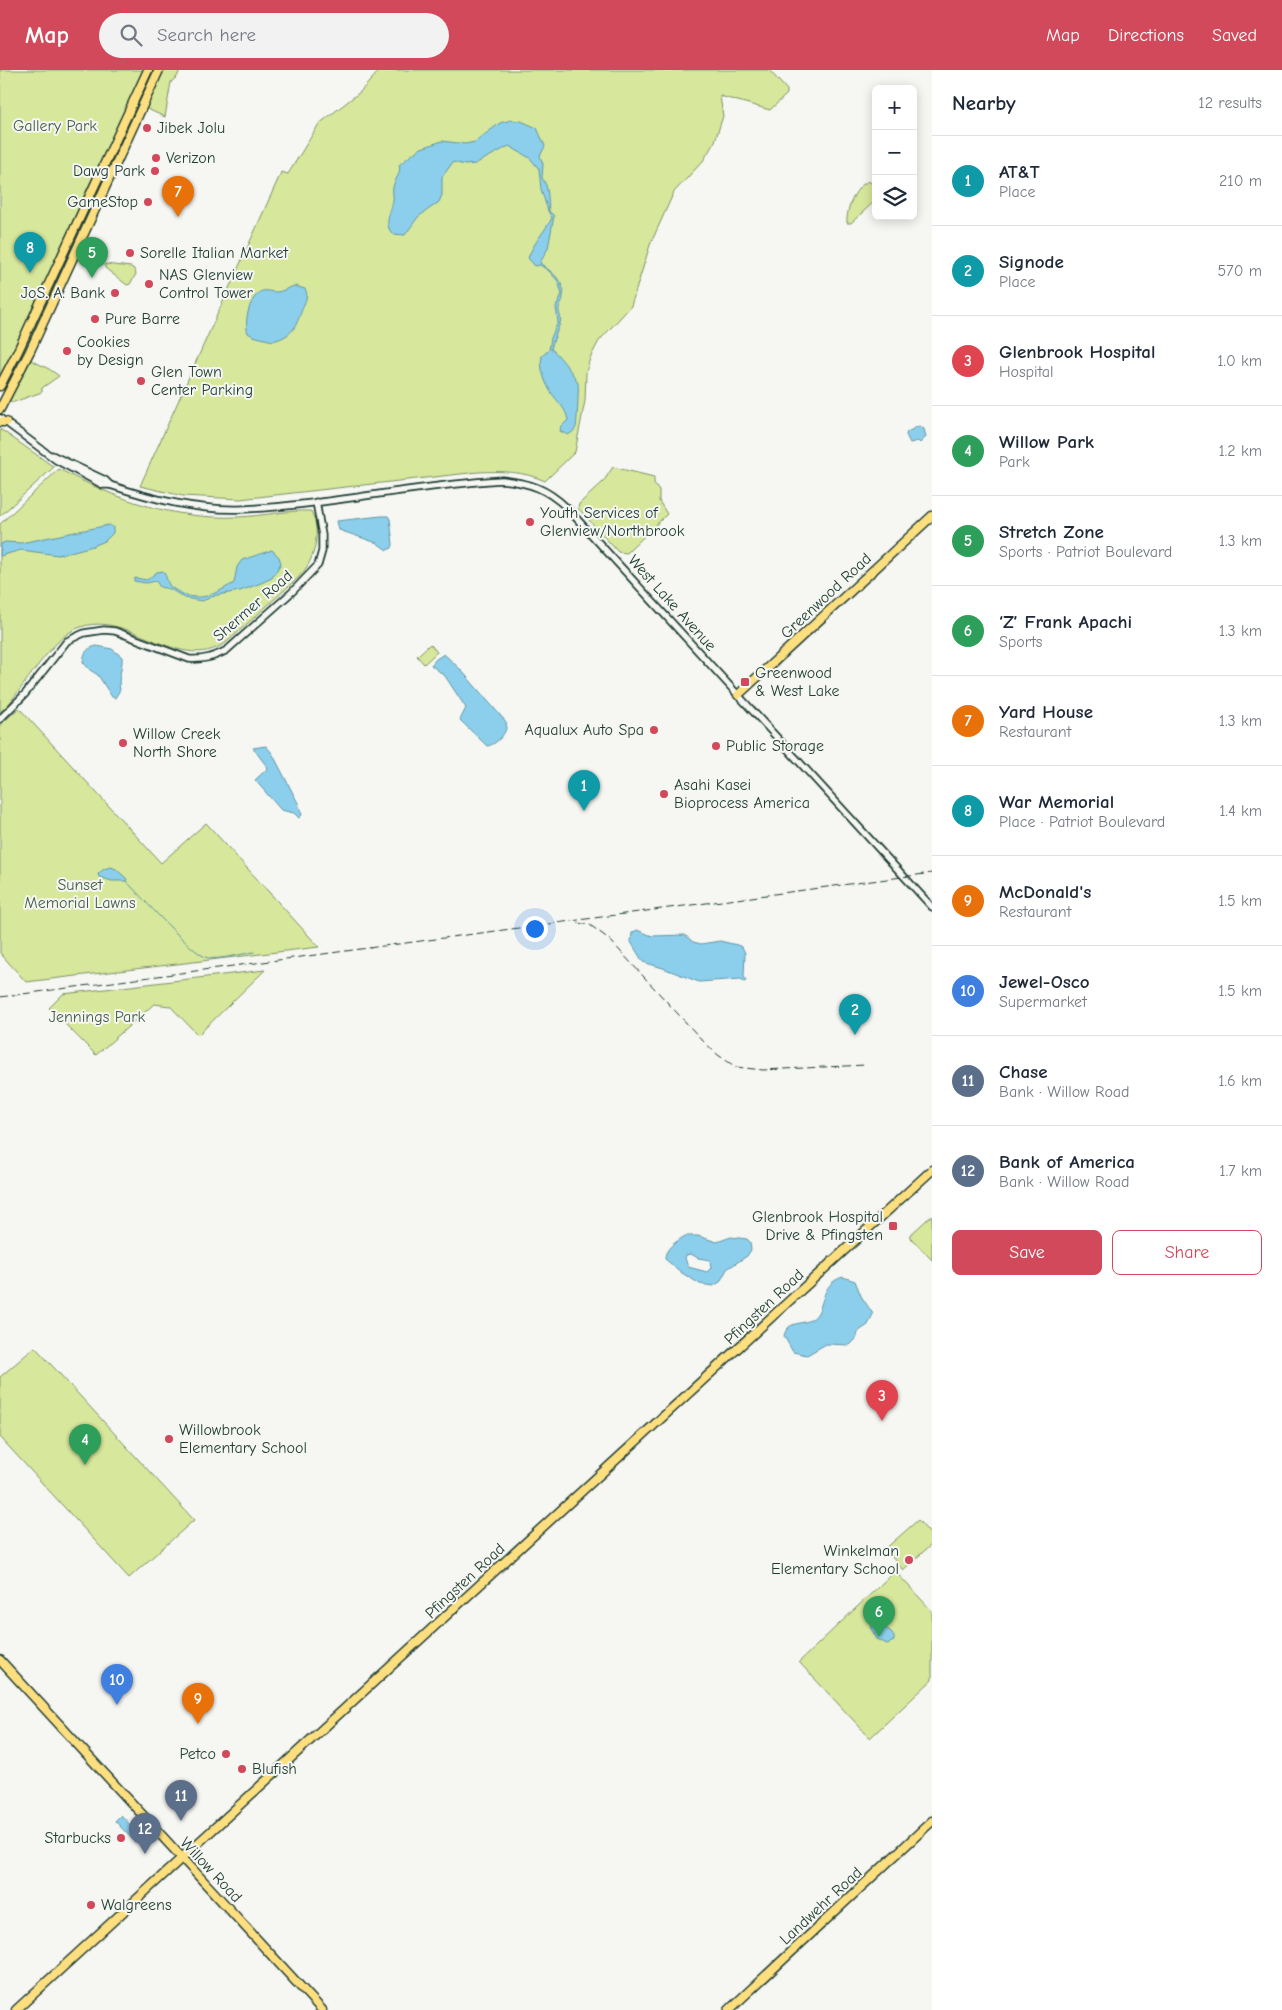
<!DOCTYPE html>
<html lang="en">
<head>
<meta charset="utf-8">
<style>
	:root { --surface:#fff; --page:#f2f2f3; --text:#1f2937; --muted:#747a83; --line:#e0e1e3; --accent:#d1495b }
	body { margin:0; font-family:"Comic Neue",sans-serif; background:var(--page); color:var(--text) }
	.controls { position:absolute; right:15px; top:15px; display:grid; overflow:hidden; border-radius:8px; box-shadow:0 2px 12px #0003 }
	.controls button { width:45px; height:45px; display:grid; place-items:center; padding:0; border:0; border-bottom:1px solid var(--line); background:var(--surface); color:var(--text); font:25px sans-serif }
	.you { position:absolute; left:534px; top:858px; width:18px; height:18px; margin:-12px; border:4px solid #fff; border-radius:50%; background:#1a73e8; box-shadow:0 0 0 8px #1a73e833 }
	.badge { display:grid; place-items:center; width:32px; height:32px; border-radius:50%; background:var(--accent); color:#fff; font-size:16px; font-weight:700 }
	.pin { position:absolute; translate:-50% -41px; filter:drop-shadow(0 1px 2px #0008) }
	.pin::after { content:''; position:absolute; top:26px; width:18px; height:15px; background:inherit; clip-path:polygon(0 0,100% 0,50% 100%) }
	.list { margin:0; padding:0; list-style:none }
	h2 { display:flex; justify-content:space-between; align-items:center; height:65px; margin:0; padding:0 20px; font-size:21px }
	h2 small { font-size:16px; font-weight:400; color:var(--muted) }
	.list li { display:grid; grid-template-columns:32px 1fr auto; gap:15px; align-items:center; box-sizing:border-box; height:90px; padding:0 20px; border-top:1px solid var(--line) }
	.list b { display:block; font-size:19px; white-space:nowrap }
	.list p { margin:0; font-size:16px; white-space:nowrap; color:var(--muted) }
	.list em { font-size:16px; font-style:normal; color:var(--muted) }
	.actions { display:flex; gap:10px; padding:15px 20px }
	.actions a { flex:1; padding:11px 0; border:1px solid var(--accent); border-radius:8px; text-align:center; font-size:18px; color:var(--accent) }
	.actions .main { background:var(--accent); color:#fff }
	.icon { flex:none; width:28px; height:28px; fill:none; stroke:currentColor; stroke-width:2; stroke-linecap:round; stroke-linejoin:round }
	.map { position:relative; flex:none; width:932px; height:1940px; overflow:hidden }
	header { display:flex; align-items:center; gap:30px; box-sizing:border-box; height:70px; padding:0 25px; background:var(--accent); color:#fff }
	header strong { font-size:24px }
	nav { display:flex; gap:28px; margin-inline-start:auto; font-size:18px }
	.search { width:350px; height:45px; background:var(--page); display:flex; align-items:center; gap:12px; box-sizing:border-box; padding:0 18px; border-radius:28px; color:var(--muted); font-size:19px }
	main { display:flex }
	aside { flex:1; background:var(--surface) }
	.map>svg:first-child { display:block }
</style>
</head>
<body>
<header>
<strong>Map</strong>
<div class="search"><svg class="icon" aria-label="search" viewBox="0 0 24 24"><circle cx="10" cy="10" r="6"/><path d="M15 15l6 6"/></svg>Search here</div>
<nav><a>Map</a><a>Directions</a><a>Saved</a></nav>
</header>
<main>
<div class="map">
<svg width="932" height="1940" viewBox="0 0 932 1940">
	<rect width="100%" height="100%" fill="#f6f6f2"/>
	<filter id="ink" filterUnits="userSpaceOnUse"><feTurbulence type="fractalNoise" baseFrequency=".02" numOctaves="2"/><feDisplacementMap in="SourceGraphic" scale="10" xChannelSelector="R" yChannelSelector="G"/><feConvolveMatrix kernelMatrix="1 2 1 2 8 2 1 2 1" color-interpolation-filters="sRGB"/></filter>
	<g filter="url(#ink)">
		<g fill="#d7e79b" stroke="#7b9268">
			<polygon points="0,0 145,0 90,113 0,311"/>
			<polygon points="161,0 180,0 177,7 171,12 165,47 145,38"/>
			<path d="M 380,0 L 769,0 L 787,20 L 787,24 L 770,40 L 720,26 L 723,46 L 715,71 L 703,91 L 674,122 L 650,175 L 631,236 L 599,271 L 590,288 L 586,303 L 585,331 L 575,382 L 545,411 C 523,401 502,401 478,402 L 240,429 L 183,426 L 140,416 L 280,105 L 281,102 L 288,104 L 319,54 L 360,22 Z"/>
			<path d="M 869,111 L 876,118 L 876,130 L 851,153 L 847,153 C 846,139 855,116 869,111 Z"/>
			<polygon points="105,194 131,197 134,199 136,204 130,214 127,215 105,198"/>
			<polygon points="31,290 49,299 59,306 42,318 42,322 11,333 10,329"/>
			<polygon points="0,359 54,397 0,446"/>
			<polygon points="613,397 654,407 654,413 659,420 659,431 667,444 627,483 618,482 578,438 579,434 603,412"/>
			<path d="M 59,399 C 115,429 174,450 238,447 C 263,446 287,440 311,441 C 322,461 315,491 299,507 L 227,572 C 175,609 121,527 67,564 C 48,578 24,615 8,635 L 0,642 L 0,454 Z"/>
			<polygon points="430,574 437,582 424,594 417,586"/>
			<polygon points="19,638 161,793 206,753 319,877 26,912 0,883 0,655"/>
			<polygon points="265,900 198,965 170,936 154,934 96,985 49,938 63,924"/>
			<polygon points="932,1145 932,1190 909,1166"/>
			<polygon points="35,1277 194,1450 129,1508 0,1367 0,1307"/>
			<polygon points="918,1450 932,1466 932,1474 903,1500 885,1479"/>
			<polygon points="895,1501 932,1541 932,1610 870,1668 799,1592"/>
		</g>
		<g fill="#8ccfed" stroke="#6095a3" fill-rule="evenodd">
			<path d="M 511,50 L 521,51 L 537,58 L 545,76 L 540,86 L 543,94 L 542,108 C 549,116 548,131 549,141 L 554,146 L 548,178 L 540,193 C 550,201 566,211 563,227 C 563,231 560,234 559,238 C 558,243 562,247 560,253 C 557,262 553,270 551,279 C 556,281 575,306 578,313 C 579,316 577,353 576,357 C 575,361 571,363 568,365 L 560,361 L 561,357 L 568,350 C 566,339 559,333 553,325 C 546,316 539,298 542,286 L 549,280 L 551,268 L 558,252 L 556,237 L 562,224 L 558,211 L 549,201 L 540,195 L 535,196 L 528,188 C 534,172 545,161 552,148 L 548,141 L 541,119 L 539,99 L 530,88 L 509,76 L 475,94 L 465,95 L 453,92 L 442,107 L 442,125 L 439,132 L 418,147 L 405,165 L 393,164 C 382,154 392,141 393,130 C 394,126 392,122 393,118 C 394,109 402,104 399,95 L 419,79 L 442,71 L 465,74 L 475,72 L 500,53 Z"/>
			<path d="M 295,216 L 305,219 C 309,225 305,231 303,237 C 296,255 295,265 273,271 L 253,266 L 248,263 C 244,252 249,229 260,222 C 265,219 270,222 276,222 C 282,222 289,217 295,216 Z"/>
			<polygon points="919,356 924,359 926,367 920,373 918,371 910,373 906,365 907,362"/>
			<polygon points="381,446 388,446 390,449 393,474 392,478 387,480 377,473 339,460 337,451"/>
			<polygon points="109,455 113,457 113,463 105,471 93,476 58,485 21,480 0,486 1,474 5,472 21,473"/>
			<path d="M 272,480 L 279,487 L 281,493 L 272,508 L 261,513 L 240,521 L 217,525 L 202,531 L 185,528 L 170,519 L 160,517 L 156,511 L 146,513 L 134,511 L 135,508 L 147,510 L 157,502 L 163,501 C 167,506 167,515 172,518 C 197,534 209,527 234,513 L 237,497 L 242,490 Z"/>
			<path d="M 97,576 L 112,579 L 122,587 C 123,598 117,608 120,620 L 115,628 L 112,627 L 98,605 L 90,600 L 83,592 C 84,582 87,578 97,576 Z"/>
			<path d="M 444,584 L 461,600 L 506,652 C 509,662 496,675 487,676 L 460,650 L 466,638 L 445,606 L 431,595 L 436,589 Z"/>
			<polygon points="266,676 272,683 298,733 302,745 299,748 294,743 281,740 255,710 268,698 253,678"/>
			<polygon points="111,797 116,799 127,809 126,811 112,811 99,807 98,804 104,799"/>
			<polygon points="637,860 652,866 685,865 693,872 701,874 720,871 737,875 742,877 745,883 744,907 746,910 745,912 741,909 699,912 663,898 643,892 631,872 632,863"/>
			<path d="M 685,1166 L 698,1166 L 717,1172 L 731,1167 L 747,1169 L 750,1172 L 751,1180 L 747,1186 L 727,1199 L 720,1212 L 713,1216 L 700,1214 L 682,1203 L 665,1189 C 664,1179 677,1171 685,1166 ZM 691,1184 L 698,1188 L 710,1190 L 711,1198 L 707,1202 L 688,1197 L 685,1188 L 686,1185 Z"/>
			<path d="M 843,1207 L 855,1211 L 861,1226 L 873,1244 L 868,1255 L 859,1261 L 855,1269 L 849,1275 L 826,1274 L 807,1285 L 793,1282 L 784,1266 C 788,1250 800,1256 812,1249 C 826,1241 818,1214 843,1207 Z"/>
			<path d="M 874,1552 L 878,1552 C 883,1559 896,1560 894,1571 L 887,1574 L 877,1569 L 870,1557 Z"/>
			<polygon points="121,1745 141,1767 135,1772 115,1751"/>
		</g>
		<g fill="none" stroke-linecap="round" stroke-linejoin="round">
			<path stroke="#6095a3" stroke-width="1" d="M 126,811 C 140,825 193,885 208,888 C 220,890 241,884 254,882"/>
			<g stroke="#1f3d34" stroke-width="9">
				<g id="minor">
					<path d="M 0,348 L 56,390 L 103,415 L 110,415 C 152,429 198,441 244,439 C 330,435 415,415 502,410 C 530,413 546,418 567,438 L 932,837"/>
					<polyline points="52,385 105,410 110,415"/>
					<path d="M 0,649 L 25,624 L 67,571 L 84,563 L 104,560 L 115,561 L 189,589 C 204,590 214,587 227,580 L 292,522 L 318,495 L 322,481 L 322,465 L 316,432"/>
				</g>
			</g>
			<g stroke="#1f3d34" stroke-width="11">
				<g id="major">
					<polyline points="0,316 17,283 148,0"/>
					<polyline points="0,339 30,281 159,0"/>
					<polyline points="0,352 6,352"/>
					<polyline points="738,625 932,446"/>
					<polyline points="0,1590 322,1940"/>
					<polyline points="16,1940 932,1100"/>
					<polyline points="729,1940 932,1751"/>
				</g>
			</g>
			<use href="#minor" stroke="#f6f6f2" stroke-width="5.5"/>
			<use href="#major" stroke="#fedf80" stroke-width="8"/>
			<g stroke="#1f3d34" stroke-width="1" stroke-dasharray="8 4" stroke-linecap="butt">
				<polyline points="578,853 590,855 609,869 702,970 718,985 736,997 763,1000 866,995"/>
				<polyline points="0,927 932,803"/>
			</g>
		</g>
	</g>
	<g fill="#d1495b" stroke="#f6f6f2" stroke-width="2">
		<circle cx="147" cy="58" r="5"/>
		<circle cx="156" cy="88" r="5"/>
		<circle cx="155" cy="101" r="5"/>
		<circle cx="148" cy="132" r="5"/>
		<circle cx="130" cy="183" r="5"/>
		<circle cx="149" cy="214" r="5"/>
		<circle cx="115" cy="223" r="5"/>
		<circle cx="95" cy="249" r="5"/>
		<circle cx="67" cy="281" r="5"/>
		<circle cx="141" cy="311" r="5"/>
		<circle cx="530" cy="452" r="5"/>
		<rect x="740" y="607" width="10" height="10" rx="2.5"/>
		<circle cx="654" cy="660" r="5"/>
		<circle cx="123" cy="673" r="5"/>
		<circle cx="716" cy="676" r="5"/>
		<circle cx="664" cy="724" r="5"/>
		<rect x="888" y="1151" width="10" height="10" rx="2.5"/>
		<circle cx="169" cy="1369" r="5"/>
		<circle cx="909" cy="1490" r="5"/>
		<circle cx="226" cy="1684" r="5"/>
		<circle cx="242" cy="1699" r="5"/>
		<circle cx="121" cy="1768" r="5"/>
		<circle cx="91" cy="1835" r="5"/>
	</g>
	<g text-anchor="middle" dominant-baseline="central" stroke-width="4" stroke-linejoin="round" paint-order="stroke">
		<g font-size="16" fill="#445f49" stroke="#f6f6f2">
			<text x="55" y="56">Gallery Park</text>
			<text x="80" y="815">Sunset<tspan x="80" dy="18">Memorial Lawns</tspan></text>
			<text x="97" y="947">Jennings Park</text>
		</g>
		<g font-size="16" fill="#1f3d34" stroke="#f6f6f2" text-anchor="start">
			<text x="157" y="58">Jibek Jolu</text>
			<text x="166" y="88">Verizon</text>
			<text x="145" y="101" text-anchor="end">Dawg Park</text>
			<text x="138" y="132" text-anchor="end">GameStop</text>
			<text x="140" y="183">Sorelle Italian Market</text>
			<text x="159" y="205">NAS Glenview<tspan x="159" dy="18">Control Tower</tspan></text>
			<text x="105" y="223" text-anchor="end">JoS. A. Bank</text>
			<text x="105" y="249">Pure Barre</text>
			<text x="77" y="272">Cookies<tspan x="77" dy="18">by Design</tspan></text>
			<text x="151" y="302">Glen Town<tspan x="151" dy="18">Center Parking</tspan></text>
			<text x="540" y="443">Youth Services of<tspan x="540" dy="18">Glenview/Northbrook</tspan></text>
			<text x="755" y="603">Greenwood<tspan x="755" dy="18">&amp; West Lake</tspan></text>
			<text x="644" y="660" text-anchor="end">Aqualux Auto Spa</text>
			<text x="133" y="664">Willow Creek<tspan x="133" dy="18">North Shore</tspan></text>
			<text x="726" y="676">Public Storage</text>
			<text x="674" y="715">Asahi Kasei<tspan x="674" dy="18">Bioprocess America</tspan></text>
			<text x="883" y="1147" text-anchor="end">Glenbrook Hospital<tspan x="883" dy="18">Drive &amp; Pfingsten</tspan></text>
			<text x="179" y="1360">Willowbrook<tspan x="179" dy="18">Elementary School</tspan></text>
			<text x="899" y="1481" text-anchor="end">Winkelman<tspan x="899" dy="18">Elementary School</tspan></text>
			<text x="216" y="1684" text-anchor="end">Petco</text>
			<text x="252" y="1699">Blufish</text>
			<text x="111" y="1768" text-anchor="end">Starbucks</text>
			<text x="101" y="1835">Walgreens</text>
		</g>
		<g font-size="16" fill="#1f3d34" stroke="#f6f6f2">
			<text transform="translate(826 526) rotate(-43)">Greenwood Road</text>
			<text transform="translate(672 533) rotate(48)">West Lake Avenue</text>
			<text transform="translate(253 536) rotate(-41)">Shermer Road</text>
			<text transform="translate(764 1237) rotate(-43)">Pfingsten Road</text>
			<text transform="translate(465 1511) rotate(-43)">Pfingsten Road</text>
			<text transform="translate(211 1800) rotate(47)">Willow Road</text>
			<text transform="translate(821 1836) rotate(-43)">Landwehr Road</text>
		</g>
	</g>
</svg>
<div class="controls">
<button>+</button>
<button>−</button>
<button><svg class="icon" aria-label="layers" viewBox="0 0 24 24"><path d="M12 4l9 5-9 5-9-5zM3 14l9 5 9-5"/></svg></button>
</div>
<div class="you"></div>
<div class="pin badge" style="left:584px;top:741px;background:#0f9aa8">1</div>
<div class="pin badge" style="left:855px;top:965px;background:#0f9aa8">2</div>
<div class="pin badge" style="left:882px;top:1351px;background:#e0444e">3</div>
<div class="pin badge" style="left:85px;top:1395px;background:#2e9e5b">4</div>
<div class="pin badge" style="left:92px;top:208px;background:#2e9e5b">5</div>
<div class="pin badge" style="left:879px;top:1567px;background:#2e9e5b">6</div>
<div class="pin badge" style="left:178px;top:147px;background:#e8710a">7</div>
<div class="pin badge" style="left:30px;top:203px;background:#0f9aa8">8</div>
<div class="pin badge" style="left:198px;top:1654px;background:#e8710a">9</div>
<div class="pin badge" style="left:117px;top:1635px;background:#3f7fe0">10</div>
<div class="pin badge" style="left:181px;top:1751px;background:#5c6f8a">11</div>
<div class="pin badge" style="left:145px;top:1784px;background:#5c6f8a">12</div>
</div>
<aside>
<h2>Nearby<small>12 results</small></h2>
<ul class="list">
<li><span class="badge" style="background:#0f9aa8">1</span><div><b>AT&amp;T</b><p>Place</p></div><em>210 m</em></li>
<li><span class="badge" style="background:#0f9aa8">2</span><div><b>Signode</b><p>Place</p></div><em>570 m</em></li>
<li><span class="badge" style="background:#e0444e">3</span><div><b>Glenbrook Hospital</b><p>Hospital</p></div><em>1.0 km</em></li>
<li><span class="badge" style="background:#2e9e5b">4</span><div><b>Willow Park</b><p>Park</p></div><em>1.2 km</em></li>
<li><span class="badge" style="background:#2e9e5b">5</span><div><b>Stretch Zone</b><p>Sports · Patriot Boulevard</p></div><em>1.3 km</em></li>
<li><span class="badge" style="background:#2e9e5b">6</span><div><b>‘Z’ Frank Apachi</b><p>Sports</p></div><em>1.3 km</em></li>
<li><span class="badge" style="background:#e8710a">7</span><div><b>Yard House</b><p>Restaurant</p></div><em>1.3 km</em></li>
<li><span class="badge" style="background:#0f9aa8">8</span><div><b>War Memorial</b><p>Place · Patriot Boulevard</p></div><em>1.4 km</em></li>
<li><span class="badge" style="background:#e8710a">9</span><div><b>McDonald's</b><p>Restaurant</p></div><em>1.5 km</em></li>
<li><span class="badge" style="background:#3f7fe0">10</span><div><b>Jewel-Osco</b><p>Supermarket</p></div><em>1.5 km</em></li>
<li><span class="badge" style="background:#5c6f8a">11</span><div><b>Chase</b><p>Bank · Willow Road</p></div><em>1.6 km</em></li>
<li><span class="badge" style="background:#5c6f8a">12</span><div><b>Bank of America</b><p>Bank · Willow Road</p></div><em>1.7 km</em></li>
</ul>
<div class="actions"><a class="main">Save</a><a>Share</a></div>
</aside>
</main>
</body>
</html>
